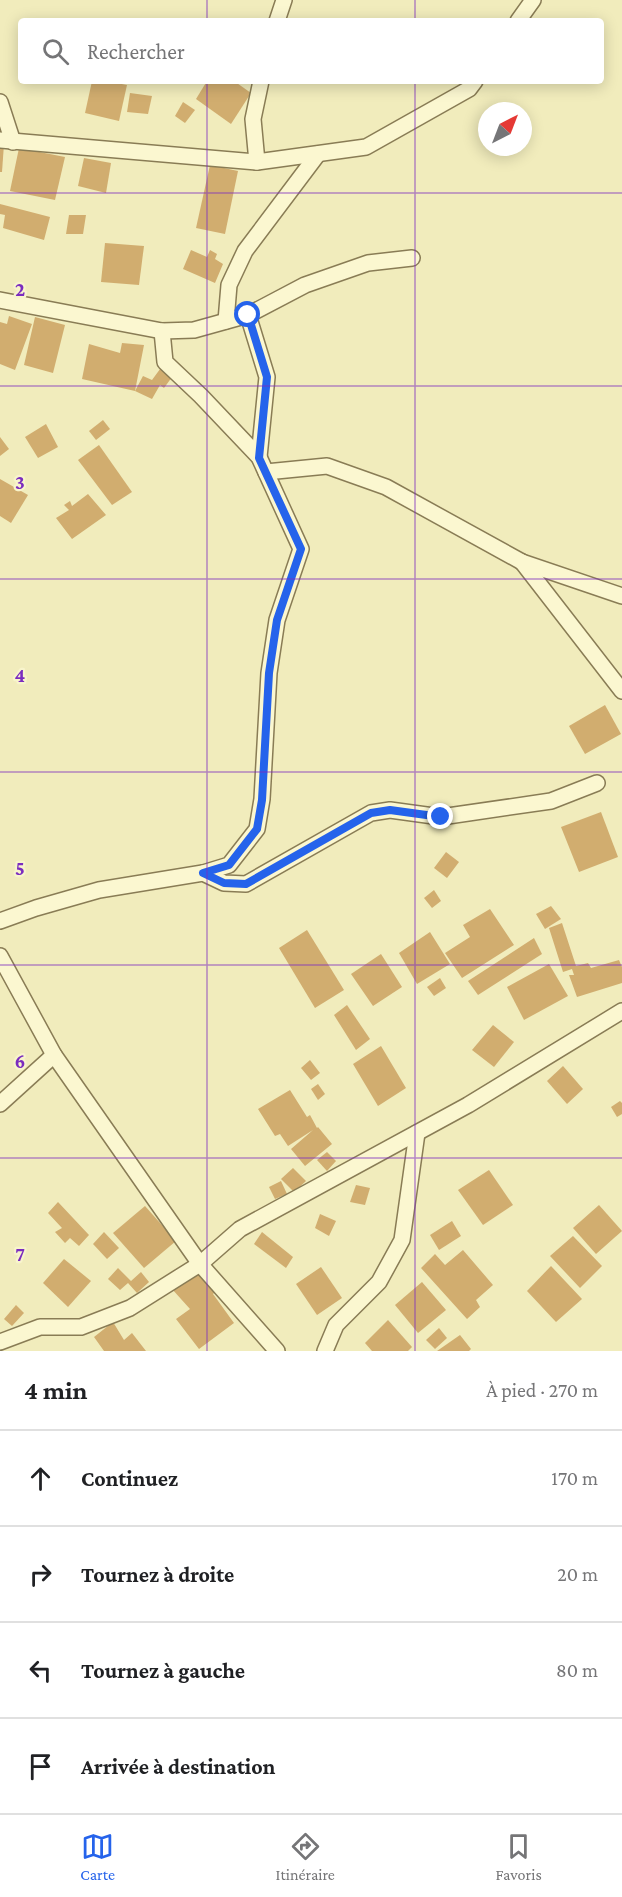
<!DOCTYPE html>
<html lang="fr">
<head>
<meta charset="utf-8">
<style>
	:root { --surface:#fff; --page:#f6f6f6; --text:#202124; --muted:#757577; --line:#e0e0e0; --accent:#2563eb }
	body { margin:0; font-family:"Crimson Pro",serif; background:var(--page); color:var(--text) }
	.compass { position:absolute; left:478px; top:102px; width:54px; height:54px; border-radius:50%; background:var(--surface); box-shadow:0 3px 15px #0003; rotate:42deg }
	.stop { position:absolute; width:18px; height:18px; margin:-14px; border:4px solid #2563eb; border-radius:50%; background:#fff }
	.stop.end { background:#2563eb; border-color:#fff; box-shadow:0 2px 6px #0008 }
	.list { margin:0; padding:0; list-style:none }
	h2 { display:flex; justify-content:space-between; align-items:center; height:78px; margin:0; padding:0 24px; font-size:26px }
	h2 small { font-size:20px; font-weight:400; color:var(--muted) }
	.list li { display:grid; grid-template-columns:39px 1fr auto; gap:18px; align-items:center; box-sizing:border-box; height:96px; padding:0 24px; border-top:2px solid var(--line) }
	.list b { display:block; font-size:22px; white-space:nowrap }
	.list em { font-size:20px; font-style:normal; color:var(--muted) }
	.icon { flex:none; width:33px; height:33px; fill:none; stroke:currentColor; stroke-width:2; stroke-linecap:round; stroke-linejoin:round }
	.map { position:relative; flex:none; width:622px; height:1351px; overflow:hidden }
	.search { position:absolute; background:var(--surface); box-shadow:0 3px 15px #0003; left:18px; right:18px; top:18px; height:66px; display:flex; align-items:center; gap:15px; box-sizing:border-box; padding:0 21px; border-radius:6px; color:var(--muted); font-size:22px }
	.sheet { height:462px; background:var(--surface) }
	nav { display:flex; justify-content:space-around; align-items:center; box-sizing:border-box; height:84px; border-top:2px solid var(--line); background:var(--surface); font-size:16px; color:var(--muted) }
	nav a { display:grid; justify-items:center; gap:3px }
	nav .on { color:var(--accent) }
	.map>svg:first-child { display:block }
</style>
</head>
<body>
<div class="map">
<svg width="622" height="1351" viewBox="0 0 622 1351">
	<rect width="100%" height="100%" fill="#f1ecbc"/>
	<g fill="#d1ad6f">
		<polygon points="92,81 106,81 127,85 119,121 85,113"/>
		<polygon points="207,81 234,81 251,93 231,124 196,99"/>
		<polygon points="130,93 152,96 148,114 127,112"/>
		<polygon points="183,102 195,110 185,123 175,116"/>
		<polygon points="0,144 4,144 2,172 0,172"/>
		<polygon points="19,148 65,157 55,200 10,191"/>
		<polygon points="84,158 111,163 106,193 78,186"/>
		<polygon points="210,165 238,171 225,234 196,228"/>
		<polygon points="0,204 50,217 44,240 3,228 5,215 0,214"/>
		<polygon points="69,215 86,215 83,234 66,234"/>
		<polygon points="105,243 144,246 139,285 101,282"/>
		<polygon points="191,250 207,257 210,250 217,254 215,259 223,264 215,283 183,269"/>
		<polygon points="9,316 32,324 15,370 0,364 0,322 7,324"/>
		<polygon points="35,317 65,325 53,373 24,365"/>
		<polygon points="122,343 144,345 135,391 82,379 89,344 120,353"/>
		<polygon points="163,365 175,373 164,388 160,385 152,399 135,391 143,376 152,380"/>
		<polygon points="103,420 110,429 96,440 89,431"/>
		<polygon points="46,424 58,447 38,458 25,437"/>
		<polygon points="0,437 9,449 0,456"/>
		<polygon points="99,445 132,492 112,505 78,460"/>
		<polygon points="0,479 28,495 11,523 0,516"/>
		<polygon points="88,494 106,515 72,539 56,518 69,510 64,505 70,501 72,506"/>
		<polygon points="605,705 621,734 585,754 569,726"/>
		<polygon points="601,812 618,857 579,872 561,827"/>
		<polygon points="446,852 459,862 447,878 434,868"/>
		<polygon points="434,890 441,901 432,908 424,898"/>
		<polygon points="551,906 561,919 545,929 536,914"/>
		<polygon points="490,909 514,945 462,978 445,953 470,937 463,925"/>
		<polygon points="562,923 576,966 588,963 591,968 619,960 622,967 622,983 577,997 569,975 574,975 572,969 563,972 549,928"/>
		<polygon points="307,930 344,990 315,1008 279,948"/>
		<polygon points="430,932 450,964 417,984 399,953"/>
		<polygon points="534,938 542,954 478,995 468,981"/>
		<polygon points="381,954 402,987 373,1006 351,974"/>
		<polygon points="549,964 568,996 524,1020 507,987"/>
		<polygon points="440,978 446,988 434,996 427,987"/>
		<polygon points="347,1005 370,1039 356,1050 334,1015"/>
		<polygon points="493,1025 514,1042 494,1067 472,1050"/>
		<polygon points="381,1046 406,1088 378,1106 353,1064"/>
		<polygon points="310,1060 320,1073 311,1080 301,1068"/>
		<polygon points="563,1066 583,1089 567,1104 547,1081"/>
		<polygon points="318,1084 325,1094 318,1100 311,1089"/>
		<polygon points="290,1090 307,1117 310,1115 317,1128 318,1127 332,1144 305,1166 291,1149 313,1130 288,1146 280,1134 275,1136 258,1109"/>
		<polygon points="620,1101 622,1103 622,1114 617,1117 611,1107"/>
		<polygon points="327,1152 336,1161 327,1171 317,1160"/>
		<polygon points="293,1168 306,1181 294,1192 281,1179"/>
		<polygon points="489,1170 513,1205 483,1225 458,1190"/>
		<polygon points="281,1181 287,1194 275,1199 269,1187"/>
		<polygon points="356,1185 370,1188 365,1205 350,1202"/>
		<polygon points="58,1202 89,1235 79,1246 70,1238 65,1243 55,1232 62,1228 48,1213"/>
		<polygon points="599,1205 622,1231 596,1254 573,1228"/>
		<polygon points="145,1206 176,1241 144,1268 113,1233"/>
		<polygon points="320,1214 336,1221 329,1236 315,1228"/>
		<polygon points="452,1221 461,1236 439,1250 430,1235"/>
		<polygon points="104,1232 119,1248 107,1259 93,1244"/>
		<polygon points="262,1232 293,1257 286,1268 254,1244"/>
		<polygon points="573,1236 602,1266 580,1288 550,1256"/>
		<polygon points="463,1250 493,1285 476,1300 480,1307 467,1319 421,1268 435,1254 445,1265"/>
		<polygon points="64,1259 91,1281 68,1307 43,1283"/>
		<polygon points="200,1265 218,1289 213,1294 234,1323 199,1349 176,1319 190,1309 172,1289"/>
		<polygon points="551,1266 582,1299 556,1322 527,1291"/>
		<polygon points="321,1267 342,1298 317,1315 296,1284"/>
		<polygon points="118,1268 131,1281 141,1272 149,1282 137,1293 128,1283 120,1290 108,1279"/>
		<polygon points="422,1282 446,1310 418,1333 395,1305"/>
		<polygon points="16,1305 24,1313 12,1326 4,1319"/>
		<polygon points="388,1320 412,1347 408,1351 372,1351 365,1343"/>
		<polygon points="113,1322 124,1340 132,1333 146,1351 104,1351 94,1337"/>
		<polygon points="439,1328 447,1338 435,1349 426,1340"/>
		<polygon points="460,1335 471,1349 469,1351 437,1351"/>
	</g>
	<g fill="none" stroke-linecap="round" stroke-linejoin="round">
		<g stroke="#897c55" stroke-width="18">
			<g id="street">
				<polyline points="277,21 284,0"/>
				<polyline points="518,21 533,0"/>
				<polyline points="0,102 13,142"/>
				<polyline points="0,140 257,162 366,147 469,89 475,81"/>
				<polyline points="257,162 253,119 261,81"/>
				<polyline points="0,300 162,331 194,330 248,315 305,285 368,263 412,258"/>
				<polyline points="248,315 267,377 259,457"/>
				<polyline points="226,321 229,285 245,251 318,154"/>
				<polyline points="162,331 165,362 201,396 259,457 301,549 277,620 269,673 262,799 257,829 229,865 203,873"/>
				<polyline points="266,472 327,466 386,487 522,562 622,596"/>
				<polyline points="522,562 622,691"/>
				<polyline points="0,921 36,908 99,890 203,873 224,883 246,884 371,813 390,810 441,817 551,801 597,783"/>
				<polyline points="0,956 54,1055 200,1264 277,1351"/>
				<polyline points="0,1104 54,1055"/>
				<polyline points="0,1342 40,1327 81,1327 130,1308 200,1264 240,1229 468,1105 622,1011"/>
				<polyline points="325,1351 336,1325 379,1282 402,1240 417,1133"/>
			</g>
		</g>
		<use href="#street" stroke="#fbf7d0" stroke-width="15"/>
	</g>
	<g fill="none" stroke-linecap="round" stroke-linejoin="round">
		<polyline stroke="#2563eb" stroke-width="8" points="248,315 267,377 259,458 301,549 277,620 269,673 262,800 257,829 229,865 203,873 224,883 246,884 371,813 390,810 441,817"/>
	</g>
	<path fill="none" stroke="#7b2cbf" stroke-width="1.5" stroke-opacity="0.55" d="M 207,0 L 207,21M 415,0 L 415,21M 207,81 L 207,1351M 415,81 L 415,1351M 0,193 L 622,193M 0,386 L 622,386M 0,579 L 622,579M 0,772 L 622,772M 0,965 L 622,965M 0,1158 L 622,1158"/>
	<g font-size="20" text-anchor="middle" font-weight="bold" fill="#7b2cbf" stroke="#f8f4cc" stroke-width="4.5" stroke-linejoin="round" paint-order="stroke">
		<text x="20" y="296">2</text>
		<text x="20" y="489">3</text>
		<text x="20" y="682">4</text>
		<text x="20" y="875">5</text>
		<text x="20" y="1068">6</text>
		<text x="20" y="1261">7</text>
	</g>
</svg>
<svg class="compass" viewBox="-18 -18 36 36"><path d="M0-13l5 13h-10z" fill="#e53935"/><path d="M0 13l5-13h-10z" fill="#757577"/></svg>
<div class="stop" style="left:248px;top:315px"></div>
<div class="stop end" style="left:441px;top:817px"></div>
<div class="search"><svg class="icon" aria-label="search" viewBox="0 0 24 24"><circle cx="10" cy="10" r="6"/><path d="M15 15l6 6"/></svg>Rechercher</div>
</div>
<section class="sheet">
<h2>4 min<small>À pied · 270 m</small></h2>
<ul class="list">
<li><svg class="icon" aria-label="ahead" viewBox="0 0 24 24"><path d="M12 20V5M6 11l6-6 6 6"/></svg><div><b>Continuez</b></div><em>170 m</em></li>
<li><svg class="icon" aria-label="right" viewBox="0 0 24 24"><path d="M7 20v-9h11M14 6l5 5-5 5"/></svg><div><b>Tournez à droite</b></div><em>20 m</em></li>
<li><svg class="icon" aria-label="left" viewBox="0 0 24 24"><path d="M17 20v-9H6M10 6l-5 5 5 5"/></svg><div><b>Tournez à gauche</b></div><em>80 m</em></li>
<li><svg class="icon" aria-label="arrive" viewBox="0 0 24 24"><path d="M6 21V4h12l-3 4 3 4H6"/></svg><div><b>Arrivée à destination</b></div></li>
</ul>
</section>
<nav>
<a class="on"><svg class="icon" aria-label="map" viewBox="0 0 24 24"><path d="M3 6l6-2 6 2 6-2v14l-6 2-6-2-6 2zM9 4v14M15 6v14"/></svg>Carte</a>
<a><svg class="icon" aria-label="directions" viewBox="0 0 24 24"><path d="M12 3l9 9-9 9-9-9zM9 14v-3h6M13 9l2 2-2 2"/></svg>Itinéraire</a>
<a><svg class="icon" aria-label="saved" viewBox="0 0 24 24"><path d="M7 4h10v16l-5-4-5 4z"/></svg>Favoris</a>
</nav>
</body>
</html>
